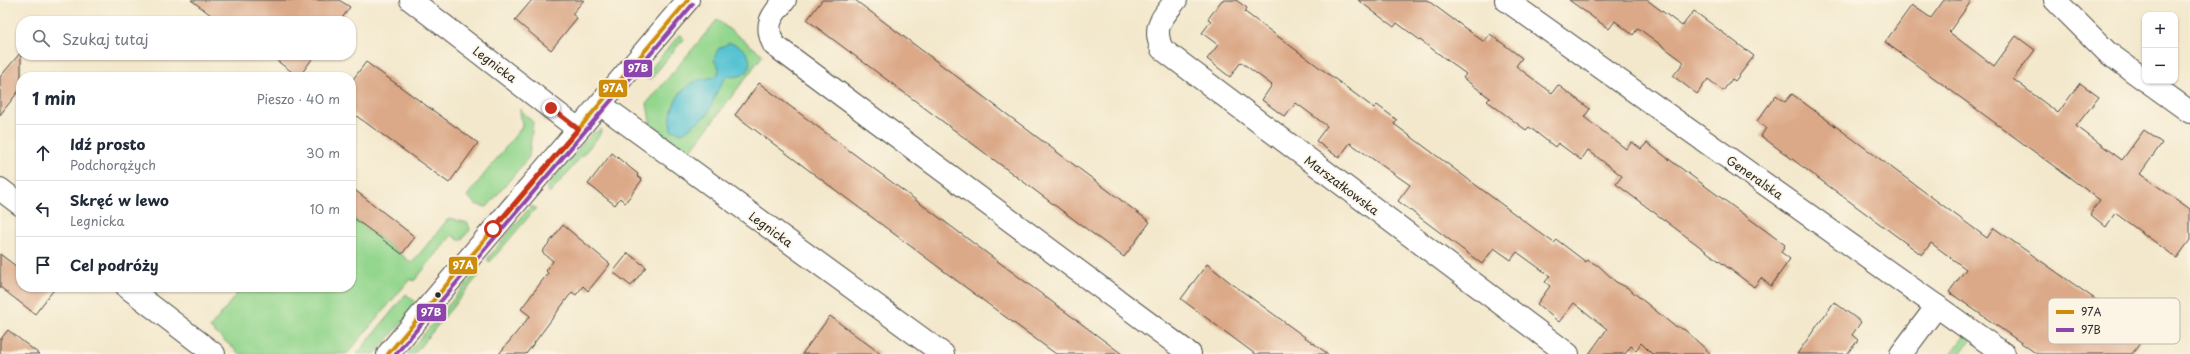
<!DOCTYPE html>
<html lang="pl">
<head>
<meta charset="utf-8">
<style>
	:root { --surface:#fff; --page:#f2f2f3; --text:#1f2937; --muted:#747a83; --line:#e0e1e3 }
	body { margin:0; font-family:"Playpen Sans",sans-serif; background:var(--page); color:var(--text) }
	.controls { position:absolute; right:12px; top:12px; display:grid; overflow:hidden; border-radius:8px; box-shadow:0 1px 3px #0004 }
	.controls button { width:36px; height:36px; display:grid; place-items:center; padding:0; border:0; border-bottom:1px solid var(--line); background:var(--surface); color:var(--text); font:20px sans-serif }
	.stop { position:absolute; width:12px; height:12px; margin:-9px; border:3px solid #c8321e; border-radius:50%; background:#fff }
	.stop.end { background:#c8321e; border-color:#fff; box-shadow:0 1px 4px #0008 }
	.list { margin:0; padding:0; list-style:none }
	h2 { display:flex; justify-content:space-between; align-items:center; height:52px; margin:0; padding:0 16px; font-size:17px }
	h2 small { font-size:13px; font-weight:400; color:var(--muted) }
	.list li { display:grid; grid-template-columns:26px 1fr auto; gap:12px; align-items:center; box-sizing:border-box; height:56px; padding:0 16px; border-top:1px solid var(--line) }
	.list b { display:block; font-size:15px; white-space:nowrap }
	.list p { margin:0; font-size:13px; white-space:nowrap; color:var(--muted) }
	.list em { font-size:13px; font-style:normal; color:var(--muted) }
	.icon { flex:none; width:22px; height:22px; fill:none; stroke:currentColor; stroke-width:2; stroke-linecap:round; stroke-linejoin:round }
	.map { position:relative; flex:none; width:2190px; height:354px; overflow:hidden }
	.search { position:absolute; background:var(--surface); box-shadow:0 1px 3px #0004; left:16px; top:16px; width:340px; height:44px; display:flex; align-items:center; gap:10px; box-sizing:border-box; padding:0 14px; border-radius:16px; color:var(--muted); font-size:15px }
	.panel { position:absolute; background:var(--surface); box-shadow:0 1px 3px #0004; left:16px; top:72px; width:340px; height:220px; border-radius:16px }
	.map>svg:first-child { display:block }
</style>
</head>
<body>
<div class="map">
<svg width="2190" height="354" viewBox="0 0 2190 354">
	<rect width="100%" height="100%" fill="#fcf5e5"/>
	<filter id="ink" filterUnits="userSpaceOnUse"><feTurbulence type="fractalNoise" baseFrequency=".025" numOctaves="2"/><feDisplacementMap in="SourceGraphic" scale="8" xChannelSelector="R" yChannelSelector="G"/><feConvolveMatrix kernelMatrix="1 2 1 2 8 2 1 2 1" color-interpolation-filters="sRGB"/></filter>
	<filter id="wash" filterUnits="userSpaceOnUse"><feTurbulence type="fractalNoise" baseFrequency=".012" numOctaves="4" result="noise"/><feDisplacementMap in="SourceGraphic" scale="16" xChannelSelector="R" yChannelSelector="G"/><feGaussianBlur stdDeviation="0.9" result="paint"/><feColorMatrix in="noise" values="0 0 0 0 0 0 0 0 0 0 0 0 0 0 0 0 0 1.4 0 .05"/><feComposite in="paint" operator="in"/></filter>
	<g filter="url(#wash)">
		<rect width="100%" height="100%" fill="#f3e8cc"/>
		<g fill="#93d68d" stroke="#5f805c">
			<polygon points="717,20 763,55 688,154 651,128 647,103"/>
			<polygon points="680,34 684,38 651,79 647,79 644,77"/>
			<polygon points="520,109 533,122 529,157 487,207 477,205 467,196 522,127"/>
			<polygon points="602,129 599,136 550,193 547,191 547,187 591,134"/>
			<polygon points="531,206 536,208 490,262 488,261 488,258"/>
			<polygon points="351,216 412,263 449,218 468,223 470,230 460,241 452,235 414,281 410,279 347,354 240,354 210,328 242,287 351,287"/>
			<polygon points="477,273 479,275 414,354 407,354 474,275"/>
			<polygon points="406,294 418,304 375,354 357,354"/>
			<polygon points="1965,335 1971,339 1960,354 1951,354"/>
		</g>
		<path fill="#59c4d3" stroke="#42787f" d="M 729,43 C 756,47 758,82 727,76 L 718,89 L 708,114 L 683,133 L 671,130 C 668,109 678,88 698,80 C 705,78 712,79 718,74 L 719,68 L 714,60 L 718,49 Z"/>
		<g id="blocks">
			<g fill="#dba988">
				<polygon points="191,0 339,0 350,7 340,21 219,21"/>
				<polygon points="532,0 584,0 572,14 577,18 551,50 515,20"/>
				<polygon points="822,0 855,0 1150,222 1124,257 807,20"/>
				<polygon points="1222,0 1236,0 1247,8 1245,12 1374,108 1377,105 1397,120 1394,124 1512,212 1554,243 1557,240 1586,262 1587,260 1599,266 1616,282 1628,288 1673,325 1685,330 1711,354 1652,354 1641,343 1636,350 1631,346 1625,354 1589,354 1607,329 1574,303 1559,322 1537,304 1550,286 1545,282 1550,276 1517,252 1511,260 1494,248 1482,264 1398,201 1410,185 1350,143 1339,158 1316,141 1327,126 1296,103 1285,117 1262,100 1272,85 1241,62 1230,77 1207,59 1218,45 1202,33 1211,21 1208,19"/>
				<polygon points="1358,0 1427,0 1484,42 1490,34 1522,58 1516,66 1552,93 1558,85 1590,109 1584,117 1626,149 1632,142 1641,149 1647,143 1785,245 1781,252 1790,259 1771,286 1761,278 1754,287 1616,184 1622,176 1588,150 1581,160 1558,143 1555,147 1529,127 1526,130 1487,101 1490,98 1463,78 1466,74 1397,23 1394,27"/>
				<polygon points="1569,0 1647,0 1682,26 1694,11 1754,56 1735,81 1732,79 1723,91 1708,79 1697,94 1673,76 1684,62 1638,28 1633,35 1615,21 1609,29"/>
				<polygon points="1944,0 1972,0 1949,32 1994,66 2016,36 2035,50 2013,79 2058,113 2080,83 2099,97 2076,126 2122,160 2144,130 2162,143 2140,174 2190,209 2190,240 2177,258 2115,213 2106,227 2090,214 2100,200 1885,42 1912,5 1931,18"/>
				<polygon points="21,52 21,88 0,115 0,77"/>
				<polygon points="269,55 315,55 299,77"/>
				<polygon points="366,62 478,143 449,183 351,112 351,82"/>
				<polygon points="759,83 1063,310 1122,354 1056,354 992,307 735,115"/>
				<polygon points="1792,94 1987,238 1994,228 2146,335 2132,354 2037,354 1949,292 1966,269 1931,243 1922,255 1761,136 1766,128 1757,121 1776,95 1785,102"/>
				<polygon points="612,153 638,174 637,176 642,180 625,203 620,198 615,205 588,184"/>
				<polygon points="351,187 415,237 402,254 351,216"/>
				<polygon points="563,225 610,264 588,291 583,286 576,295 572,292 526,354 499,354 530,316 521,309 548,273 546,271 553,261 542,252"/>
				<polygon points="628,253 646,267 631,286 613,272"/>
				<polygon points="0,254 21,270 21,287 56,287 35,314 0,287"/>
				<polygon points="1207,264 1231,283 1328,354 1255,354 1181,299"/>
				<polygon points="1834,302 1861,322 1852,335 1858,340 1847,354 1797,354"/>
				<polygon points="830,316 850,331 881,354 802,354"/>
				<polygon points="8,330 39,354 0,354 0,340"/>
			</g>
		</g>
	</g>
	<g filter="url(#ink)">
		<use href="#blocks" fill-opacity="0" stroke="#494743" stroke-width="1"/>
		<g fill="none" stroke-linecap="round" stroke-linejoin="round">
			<g stroke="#494743" stroke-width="24">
				<g id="minor">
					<polyline points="411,0 578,129"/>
					<path d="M 785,0 C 771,16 764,25 774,45 L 1190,354"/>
					<path d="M 1176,0 C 1162,18 1152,26 1162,49 L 1568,354"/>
					<polyline points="1506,0 2004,354"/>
					<polyline points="2055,0 2108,53 2145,80"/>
					<polyline points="2147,81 2190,112"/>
					<polyline points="600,104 943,354"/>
					<polyline points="0,189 21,205"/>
					<polyline points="127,287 214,354"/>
					<polyline points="388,354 688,0"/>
					<polyline points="1901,354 1937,306"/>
				</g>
			</g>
			<use href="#minor" stroke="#fff" stroke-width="22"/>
			<g stroke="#fcf5e5" stroke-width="7">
				<polyline id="bus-1" points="388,354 688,0"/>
			</g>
			<g stroke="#fcf5e5" stroke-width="7">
				<polyline id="bus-2" points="396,354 693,4"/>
			</g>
			<use href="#bus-1" stroke="#ce8d09" stroke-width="4"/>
			<use href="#bus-2" stroke="#8e44ad" stroke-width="4"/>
		</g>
	</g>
	<g fill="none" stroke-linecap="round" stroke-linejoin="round" filter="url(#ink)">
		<polyline stroke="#c8321e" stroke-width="5" points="493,229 578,129 551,108"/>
	</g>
	<circle fill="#2b2b2b" stroke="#fcf5e5" stroke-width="1.5" cx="438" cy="295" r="3.5"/>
	<g text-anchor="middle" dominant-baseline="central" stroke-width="3.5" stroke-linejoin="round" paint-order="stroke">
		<g font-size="12" fill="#2b2b2b" stroke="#fcf5e5">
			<text transform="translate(495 64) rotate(37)">Legnicka</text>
			<text transform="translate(1755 177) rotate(35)">Generalska</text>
			<text transform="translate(1342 185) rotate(37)">Marszałkowska</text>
			<text transform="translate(771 229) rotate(36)">Legnicka</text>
		</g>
	</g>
	<rect x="2048" y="298" width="132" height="46" rx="6" fill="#fcf5e5" stroke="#bdb8ad" stroke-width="1"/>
	<rect x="2056" y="310" width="18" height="4" fill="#ce8d09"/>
	<rect x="2056" y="328" width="18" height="4" fill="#8e44ad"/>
	<g font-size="11" fill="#2b2b2b">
		<text x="2081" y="316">97A</text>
		<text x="2081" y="334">97B</text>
	</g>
	<g stroke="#fcf5e5" stroke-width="1.5">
		<rect x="623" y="59" width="30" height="19" rx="4" fill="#8e44ad"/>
		<rect x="598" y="79" width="30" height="19" rx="4" fill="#ce8d09"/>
		<rect x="448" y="256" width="30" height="19" rx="4" fill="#ce8d09"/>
		<rect x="416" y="303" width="31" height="19" rx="4" fill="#8e44ad"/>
	</g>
	<g font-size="11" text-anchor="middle" font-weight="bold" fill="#fff">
		<text x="638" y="72">97B</text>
		<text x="613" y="92">97A</text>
		<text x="463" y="269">97A</text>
		<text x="431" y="316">97B</text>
	</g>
</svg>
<div class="controls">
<button>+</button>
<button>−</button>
</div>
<div class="stop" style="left:493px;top:229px"></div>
<div class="stop end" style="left:551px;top:108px"></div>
<div class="search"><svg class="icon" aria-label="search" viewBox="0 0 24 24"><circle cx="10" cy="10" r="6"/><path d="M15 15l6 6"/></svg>Szukaj tutaj</div>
<section class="panel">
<h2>1 min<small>Pieszo · 40 m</small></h2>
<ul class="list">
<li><svg class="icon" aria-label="ahead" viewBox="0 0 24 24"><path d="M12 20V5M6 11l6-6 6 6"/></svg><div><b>Idź prosto</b><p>Podchorążych</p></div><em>30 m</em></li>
<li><svg class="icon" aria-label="left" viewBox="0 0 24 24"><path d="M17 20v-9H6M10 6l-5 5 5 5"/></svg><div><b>Skręć w lewo</b><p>Legnicka</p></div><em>10 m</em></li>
<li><svg class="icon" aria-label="arrive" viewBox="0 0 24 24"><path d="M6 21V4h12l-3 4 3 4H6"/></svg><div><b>Cel podróży</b></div></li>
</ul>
</section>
</div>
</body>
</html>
